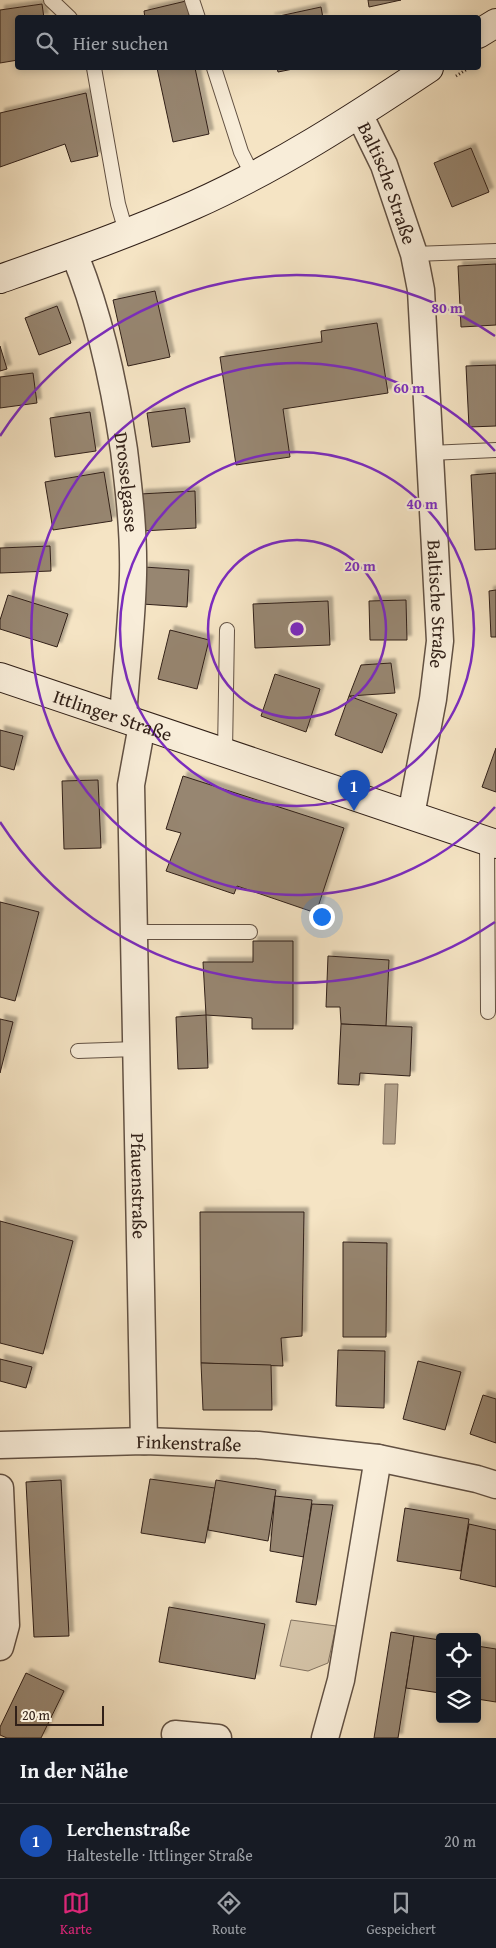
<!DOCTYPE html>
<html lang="de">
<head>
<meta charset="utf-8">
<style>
	:root { --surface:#171b24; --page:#20242c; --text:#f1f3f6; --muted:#9ea1a6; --line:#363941; --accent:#db2777 }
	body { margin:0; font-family:"Gentium Book Plus",serif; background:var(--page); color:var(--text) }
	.controls { position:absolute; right:15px; bottom:15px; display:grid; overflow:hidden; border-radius:5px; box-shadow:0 2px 8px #0003 }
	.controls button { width:45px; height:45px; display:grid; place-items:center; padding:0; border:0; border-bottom:1px solid var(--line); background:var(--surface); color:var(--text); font:25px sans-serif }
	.scale { position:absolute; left:15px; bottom:12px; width:89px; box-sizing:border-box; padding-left:5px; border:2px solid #312018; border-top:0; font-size:14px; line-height:18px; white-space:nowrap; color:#312018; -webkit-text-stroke:4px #f8edd9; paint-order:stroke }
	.you { position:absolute; left:321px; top:916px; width:18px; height:18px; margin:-12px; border:4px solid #fff; border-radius:50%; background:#1a73e8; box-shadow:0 0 0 8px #1a73e833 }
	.badge { display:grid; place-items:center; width:32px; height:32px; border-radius:50%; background:var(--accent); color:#fff; font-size:16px; font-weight:700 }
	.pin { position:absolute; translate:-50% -41px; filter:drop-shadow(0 1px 2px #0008) }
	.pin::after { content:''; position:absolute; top:26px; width:18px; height:15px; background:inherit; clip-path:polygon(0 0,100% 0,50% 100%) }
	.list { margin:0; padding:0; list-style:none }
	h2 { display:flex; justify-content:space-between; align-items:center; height:65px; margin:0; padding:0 20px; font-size:21px }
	h2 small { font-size:16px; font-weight:400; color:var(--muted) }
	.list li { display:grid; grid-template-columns:32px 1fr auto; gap:15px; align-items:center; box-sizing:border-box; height:75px; padding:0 20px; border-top:1px solid var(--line) }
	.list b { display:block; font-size:19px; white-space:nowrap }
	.list p { margin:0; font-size:16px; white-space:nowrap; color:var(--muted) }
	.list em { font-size:16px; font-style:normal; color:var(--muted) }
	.icon { flex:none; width:28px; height:28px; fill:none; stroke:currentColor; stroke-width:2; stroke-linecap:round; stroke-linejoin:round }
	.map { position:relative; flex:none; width:496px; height:1738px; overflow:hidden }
	.search { position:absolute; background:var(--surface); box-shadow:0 2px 8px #0003; left:15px; right:15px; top:15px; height:55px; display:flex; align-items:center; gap:12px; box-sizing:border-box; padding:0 18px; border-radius:5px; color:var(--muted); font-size:19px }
	.sheet { height:140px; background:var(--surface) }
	nav { display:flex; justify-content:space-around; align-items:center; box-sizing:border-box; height:70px; border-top:1px solid var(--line); background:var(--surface); font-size:14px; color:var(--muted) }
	nav a { display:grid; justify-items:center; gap:2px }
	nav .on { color:var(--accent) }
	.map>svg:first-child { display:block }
</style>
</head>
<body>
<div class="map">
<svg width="496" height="1738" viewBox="0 0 496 1738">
	<defs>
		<filter id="shadow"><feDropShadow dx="4.5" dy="-4.5" stdDeviation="1" flood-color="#0004"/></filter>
	</defs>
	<rect width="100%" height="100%" fill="#f5e4c4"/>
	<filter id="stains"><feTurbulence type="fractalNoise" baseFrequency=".004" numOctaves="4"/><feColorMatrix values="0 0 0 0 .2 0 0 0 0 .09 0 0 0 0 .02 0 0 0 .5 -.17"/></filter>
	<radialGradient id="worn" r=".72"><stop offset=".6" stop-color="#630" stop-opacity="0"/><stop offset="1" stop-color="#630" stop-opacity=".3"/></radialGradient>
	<polygon fill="#d4c3a7" stroke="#827260" points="291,1620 336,1626 328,1663 308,1671 280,1666"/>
	<polygon fill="#b2a18a" stroke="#7e6d5c" points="385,1084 398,1084 395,1144 383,1144"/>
	<g fill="#978671" stroke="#312018" filter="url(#shadow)">
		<polygon points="368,0 401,0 369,7"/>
		<polygon points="186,1 190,18 145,18 144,11"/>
		<polygon points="42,4 44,18 18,18 18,60 0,63 0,10"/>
		<polygon points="321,7 323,18 270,18"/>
		<polygon points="157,68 195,68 209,134 173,142"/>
		<polygon points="277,68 298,68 278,72"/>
		<polygon points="86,93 98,156 71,162 65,144 0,167 0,113"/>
		<polygon points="471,148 489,192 452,207 434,163"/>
		<polygon points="496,264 496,325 461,327 458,266"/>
		<polygon points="155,291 170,357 128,366 113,300"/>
		<polygon points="57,306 71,343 39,355 25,318"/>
		<polygon points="377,323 388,393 283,409 290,457 236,465 220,357 322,342 321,331"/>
		<polygon points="0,346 7,369 0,371"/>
		<polygon points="496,365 496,426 469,427 466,366"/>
		<polygon points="33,373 37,403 0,408 0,377"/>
		<polygon points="185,408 190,442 152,447 147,413"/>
		<polygon points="90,412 96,451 55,457 50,418"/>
		<polygon points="104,472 112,521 53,530 45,482"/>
		<polygon points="496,473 496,549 475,550 471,475"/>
		<polygon points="195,491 196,528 142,531 140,494"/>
		<polygon points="50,546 51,571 0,573 0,548"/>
		<polygon points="144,567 189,570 187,607 142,604"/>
		<polygon points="496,590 496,637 491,637 489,591"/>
		<polygon points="8,595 68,614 57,647 0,629 0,620"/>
		<polygon points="406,600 407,640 370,640 369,601"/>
		<polygon points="328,601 330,645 255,648 253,604"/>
		<polygon points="170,630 209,640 197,689 158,679"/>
		<polygon points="391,663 395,693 349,696 361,665"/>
		<polygon points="275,674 320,689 306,732 261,716"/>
		<polygon points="349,696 397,714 382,753 335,735"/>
		<polygon points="0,730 23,736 14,770 0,766"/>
		<polygon points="496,748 496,792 482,787"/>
		<polygon points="183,776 344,828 316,913 237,886 234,894 166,871 181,833 166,829"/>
		<polygon points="98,780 101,848 64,849 62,781"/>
		<polygon points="0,902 39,912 15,1001 0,997"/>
		<polygon points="253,941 293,941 293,1029 252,1029 252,1018 206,1015 203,962 253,962"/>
		<polygon points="328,956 389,960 386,1026 341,1024 340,1007 326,1007"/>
		<polygon points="206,1015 208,1068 178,1069 176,1017"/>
		<polygon points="0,1019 13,1022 0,1073"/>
		<polygon points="341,1024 412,1027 410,1076 360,1073 359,1085 338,1084"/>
		<polygon points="200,1212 304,1212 302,1336 281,1338 283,1366 201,1363"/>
		<polygon points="0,1221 73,1241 43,1354 0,1343"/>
		<polygon points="343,1242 387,1243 386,1337 343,1337"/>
		<polygon points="338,1350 385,1351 384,1408 336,1406"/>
		<polygon points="0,1359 32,1367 26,1388 0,1381"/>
		<polygon points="418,1361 461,1372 445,1430 403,1419"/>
		<polygon points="201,1363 271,1365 272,1410 203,1410"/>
		<polygon points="483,1395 496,1399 496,1443 470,1434"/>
		<polygon points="150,1479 215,1488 205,1543 141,1533"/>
		<polygon points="61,1480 69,1636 34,1637 26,1482"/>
		<polygon points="216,1480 276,1490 268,1541 208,1530"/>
		<polygon points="275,1496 312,1500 304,1557 270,1551"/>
		<polygon points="312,1504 333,1505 316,1605 296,1602"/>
		<polygon points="405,1508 469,1519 461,1571 397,1561"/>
		<polygon points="469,1524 496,1530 496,1587 460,1579"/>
		<polygon points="169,1607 265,1624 255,1679 159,1662"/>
		<polygon points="391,1632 414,1636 398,1738 374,1738"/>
		<polygon points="414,1636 440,1640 440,1693 406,1688"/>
		<polygon points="477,1646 496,1649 496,1702 477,1699"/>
		<polygon points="26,1673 64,1691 41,1738 7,1738 0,1735 0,1727"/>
	</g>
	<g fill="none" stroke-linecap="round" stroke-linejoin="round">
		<g stroke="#625143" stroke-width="16">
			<g id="lane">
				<polyline points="51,0 70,18"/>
				<polyline points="192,0 198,18"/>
				<polyline points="94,68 118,204 126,232"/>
				<polyline points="214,68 241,152 253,176"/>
				<polyline points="414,254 496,251"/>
				<polyline points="430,453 496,450"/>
				<polyline points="225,752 227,630"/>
				<polyline points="487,841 488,1012"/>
				<polyline points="134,932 250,932"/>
				<polyline points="78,1051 136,1049"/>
			</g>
		</g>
		<g stroke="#625143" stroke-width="29">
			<g id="street">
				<path id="s1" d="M 359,114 L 384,165 L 414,254 L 421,290 L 440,641 L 433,699 L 411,815"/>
				<path id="s2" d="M 74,253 C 100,316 114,383 124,450 C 129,491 134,533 133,575 C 132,622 126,670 123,718"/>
				<path id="s3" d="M 142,725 L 131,785 L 144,1441"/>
				<path id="s4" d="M 0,1445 L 144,1441 L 258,1445 L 378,1458 L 477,1479 L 496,1485"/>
				<polyline points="0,1488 6,1625 0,1647"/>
				<polyline points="175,1734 218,1738"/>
				<polyline points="325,1738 341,1680 378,1458"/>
			</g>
		</g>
		<g stroke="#312018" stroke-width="30">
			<g id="secondary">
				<polyline points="478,34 496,23"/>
				<path d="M 0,279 C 65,256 131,233 194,205 C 277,168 354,118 429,68"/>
				<path id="s5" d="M 0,677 L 496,844"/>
			</g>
		</g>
		<polyline stroke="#312018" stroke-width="3" stroke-dasharray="1 2.5" stroke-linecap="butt" points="456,76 469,68"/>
		<use href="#lane" stroke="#f8edd9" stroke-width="14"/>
		<use href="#street" stroke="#f8edd9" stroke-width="26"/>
		<use href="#secondary" stroke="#f8edd9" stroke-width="28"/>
	</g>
	<g fill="none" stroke="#7b2cbf" stroke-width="2.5">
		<circle cx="297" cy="629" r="89"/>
		<circle cx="297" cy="629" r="177"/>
		<path d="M495 807A266 266 0 1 1 495 451"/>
		<path d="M495 922A354 354 0 0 1 0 822M0 436A354 354 0 0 1 495 336"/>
	</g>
	<g text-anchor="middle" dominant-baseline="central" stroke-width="4.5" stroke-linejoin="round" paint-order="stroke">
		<g font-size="19" fill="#312018" stroke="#f8edd9">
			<text stroke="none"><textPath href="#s1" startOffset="75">Baltische Straße</textPath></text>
			<text stroke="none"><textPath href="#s2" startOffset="236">Drosselgasse</textPath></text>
			<text stroke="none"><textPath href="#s1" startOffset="502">Baltische Straße</textPath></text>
			<text stroke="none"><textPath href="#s5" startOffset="119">Ittlinger Straße</textPath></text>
			<text stroke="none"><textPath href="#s3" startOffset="462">Pfauenstraße</textPath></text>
			<text stroke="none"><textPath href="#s4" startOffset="189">Finkenstraße</textPath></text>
		</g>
	</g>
	<circle cx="297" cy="629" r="8" fill="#7b2cbf" stroke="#f8edd9" stroke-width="2.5"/>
	<g font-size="15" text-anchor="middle" font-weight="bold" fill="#7b2cbf" stroke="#f8edd9" stroke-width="4.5" stroke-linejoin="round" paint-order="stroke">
		<text x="447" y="313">80 m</text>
		<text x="409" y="393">60 m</text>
		<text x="422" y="509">40 m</text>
		<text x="360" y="571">20 m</text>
	</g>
	<rect width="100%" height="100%" filter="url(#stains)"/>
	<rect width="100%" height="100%" fill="url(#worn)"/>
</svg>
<div class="controls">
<button><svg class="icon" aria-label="locate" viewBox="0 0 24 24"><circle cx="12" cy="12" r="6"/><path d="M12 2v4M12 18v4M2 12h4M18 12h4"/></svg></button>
<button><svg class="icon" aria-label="layers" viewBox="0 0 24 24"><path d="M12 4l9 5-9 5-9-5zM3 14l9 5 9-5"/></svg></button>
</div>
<div class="scale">20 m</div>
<div class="you"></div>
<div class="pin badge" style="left:354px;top:811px;background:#1a4fb4">1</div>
<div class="search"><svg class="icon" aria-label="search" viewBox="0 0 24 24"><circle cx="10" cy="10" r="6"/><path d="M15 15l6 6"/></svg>Hier suchen</div>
</div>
<section class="sheet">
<h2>In der Nähe<small></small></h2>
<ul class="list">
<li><span class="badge" style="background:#1a4fb4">1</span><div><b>Lerchenstraße</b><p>Haltestelle · Ittlinger Straße</p></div><em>20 m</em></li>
</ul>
</section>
<nav>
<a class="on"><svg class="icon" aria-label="map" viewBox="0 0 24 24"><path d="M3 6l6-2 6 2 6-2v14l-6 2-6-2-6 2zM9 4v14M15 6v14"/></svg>Karte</a>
<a><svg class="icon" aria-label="directions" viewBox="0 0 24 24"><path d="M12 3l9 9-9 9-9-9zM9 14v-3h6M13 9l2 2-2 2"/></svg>Route</a>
<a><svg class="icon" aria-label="saved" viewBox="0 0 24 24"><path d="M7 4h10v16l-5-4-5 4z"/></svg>Gespeichert</a>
</nav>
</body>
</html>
